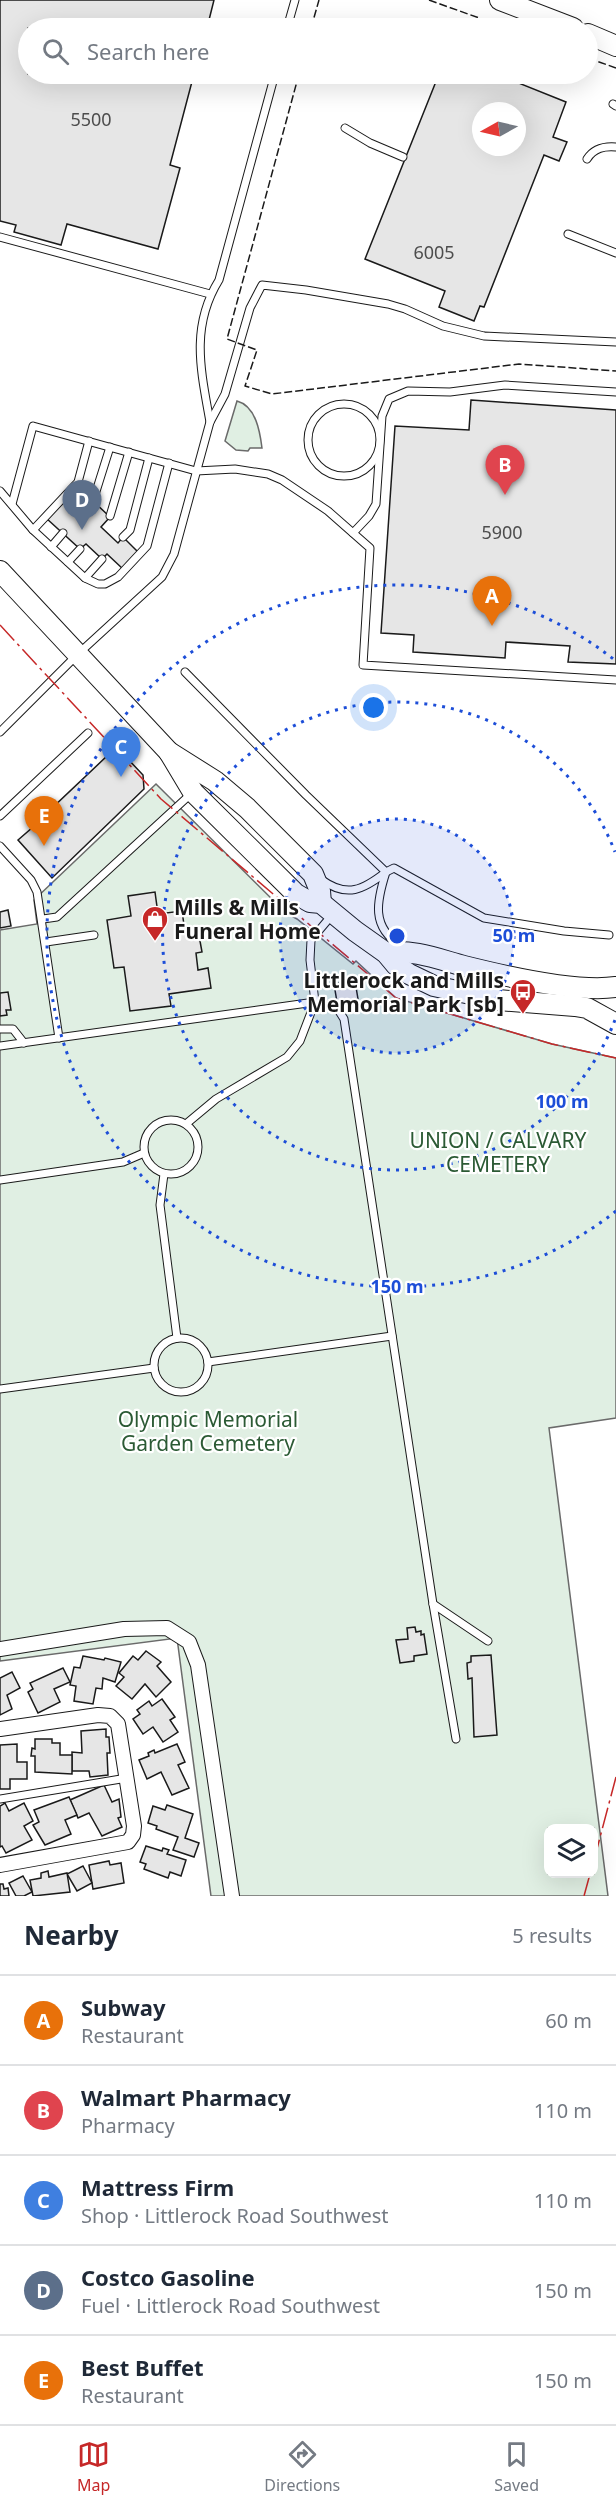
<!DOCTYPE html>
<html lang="en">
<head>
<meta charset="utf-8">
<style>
	:root { --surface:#fff; --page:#f2f2f3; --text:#1f2937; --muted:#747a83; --line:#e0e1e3; --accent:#c62828 }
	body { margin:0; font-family:"Noto Sans",sans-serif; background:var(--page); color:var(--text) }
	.controls { position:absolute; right:18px; bottom:18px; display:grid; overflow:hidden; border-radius:12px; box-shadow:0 6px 24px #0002 }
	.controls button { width:54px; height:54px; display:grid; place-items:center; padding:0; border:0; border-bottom:2px solid var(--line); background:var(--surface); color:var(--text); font:30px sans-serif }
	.compass { position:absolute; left:472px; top:102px; width:54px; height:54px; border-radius:50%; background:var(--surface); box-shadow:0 6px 24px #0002; rotate:262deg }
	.you { position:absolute; left:374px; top:708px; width:21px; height:21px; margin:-15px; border:4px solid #fff; border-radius:50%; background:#1a73e8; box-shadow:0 0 0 9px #1a73e833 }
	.badge { display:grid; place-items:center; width:39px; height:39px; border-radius:50%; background:var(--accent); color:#fff; font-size:20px; font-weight:700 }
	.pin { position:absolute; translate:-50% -50px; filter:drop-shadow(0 2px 3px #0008) }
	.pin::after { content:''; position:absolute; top:32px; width:21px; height:18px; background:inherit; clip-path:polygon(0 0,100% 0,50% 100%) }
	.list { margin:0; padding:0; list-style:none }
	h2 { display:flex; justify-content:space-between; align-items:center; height:78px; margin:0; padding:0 24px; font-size:26px }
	h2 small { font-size:20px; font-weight:400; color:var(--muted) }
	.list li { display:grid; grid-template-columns:39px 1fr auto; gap:18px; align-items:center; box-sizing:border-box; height:90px; padding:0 24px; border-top:2px solid var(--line) }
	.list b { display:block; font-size:22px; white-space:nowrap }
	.list p { margin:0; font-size:20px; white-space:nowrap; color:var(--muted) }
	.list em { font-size:20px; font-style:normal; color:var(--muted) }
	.icon { flex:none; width:33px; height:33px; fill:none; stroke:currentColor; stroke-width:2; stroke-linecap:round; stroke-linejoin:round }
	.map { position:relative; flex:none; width:616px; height:1896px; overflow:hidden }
	.search { position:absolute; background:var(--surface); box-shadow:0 6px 24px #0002; left:18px; right:18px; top:18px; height:66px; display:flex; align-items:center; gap:15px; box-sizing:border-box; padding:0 21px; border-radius:33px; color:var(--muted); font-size:22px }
	.sheet { height:528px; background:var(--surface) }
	nav { display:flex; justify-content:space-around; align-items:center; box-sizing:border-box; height:84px; border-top:2px solid var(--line); background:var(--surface); font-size:16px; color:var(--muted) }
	nav a { display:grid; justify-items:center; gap:3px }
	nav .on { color:var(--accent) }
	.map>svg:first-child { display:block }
</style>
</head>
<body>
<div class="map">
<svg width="616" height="1896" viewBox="0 0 616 1896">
	<rect width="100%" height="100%" fill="#fff"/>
	<g fill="#e0efe3" stroke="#6a6a6a" stroke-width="1.5" fill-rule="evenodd">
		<path d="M 237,401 C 256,406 260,432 262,448 L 250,448 L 248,451 L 236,450 L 225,441 Z"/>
		<path d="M 156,784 L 286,913 L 297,919 L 353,964 L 356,961 L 396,998 L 552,1044 L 616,1058 L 616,1418 L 549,1428 L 608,1896 L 211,1896 L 177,1638 L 0,1661 L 0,930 L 37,924 L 34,900 ZM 548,1828 L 594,1828 L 594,1874 L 548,1874 Z"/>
	</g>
	<g fill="#e6e6e6" stroke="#1a1a1a" stroke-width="1.5" fill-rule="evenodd">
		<polygon points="0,0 214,0 207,28 28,28 28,74 194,74 170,165 180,168 158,249 67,224 61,245 14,232 16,225 0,221"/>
		<path d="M 439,74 L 496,74 L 566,102 L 553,137 L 567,142 L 559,161 L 544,155 L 484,307 L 480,306 L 474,321 L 439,307 L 445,291 L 365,259 ZM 481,111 L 517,111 L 517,147 L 481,147 Z"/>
		<polygon points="471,400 616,410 616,664 568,662 570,646 506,642 505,658 413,652 414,635 381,633 395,426 469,430"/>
		<polygon points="76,485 110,517 101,527 118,543 123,537 139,553 124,570 107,554 102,559 86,544 80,549 46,518"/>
		<polygon points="115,755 126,757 143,775 144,789 52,878 18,840 40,821 41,823 52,813 49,811 107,756"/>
		<polygon points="155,892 158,914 182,911 185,932 198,930 202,952 196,953 198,970 208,968 211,988 169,994 171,1006 130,1011 124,967 114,968 107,920 131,916 128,896"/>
		<polygon points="8,910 11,926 0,928 0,912"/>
		<polygon points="355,981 358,999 337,1002 334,984"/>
		<polygon points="8,992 11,1010 6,1010 7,1015 0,1016 0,993"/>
		<polygon points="415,1627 416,1632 421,1631 421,1635 424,1634 427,1654 414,1656 414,1661 400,1663 396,1640 408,1639 407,1628"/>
		<polygon points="146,1651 161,1662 157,1666 171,1682 156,1697 145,1684 132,1699 116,1686 124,1677 119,1673 133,1656 138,1660"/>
		<polygon points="491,1655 497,1735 474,1737 472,1678 468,1679 467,1663 471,1662 471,1656"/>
		<polygon points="83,1656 104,1660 105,1658 121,1662 115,1682 103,1678 102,1689 96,1688 93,1704 74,1701 76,1686 70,1685 74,1667 80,1668"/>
		<polygon points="63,1668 70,1682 54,1689 60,1702 38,1713 28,1692 33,1689 30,1683"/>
		<polygon points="12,1672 20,1688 7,1695 12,1709 0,1715 0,1678"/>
		<polygon points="162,1699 175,1717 170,1720 178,1732 163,1742 153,1727 143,1734 133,1719 140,1714 137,1710 149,1701 152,1706"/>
		<polygon points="106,1729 106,1737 109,1737 110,1753 107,1753 108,1775 90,1777 89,1771 72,1771 72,1752 82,1753 81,1731"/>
		<polygon points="35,1739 52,1739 52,1743 60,1743 60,1755 72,1755 72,1774 35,1772 35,1756 31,1756 32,1748 35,1749"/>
		<polygon points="17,1744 17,1762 27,1762 27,1779 10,1779 10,1789 0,1789 0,1745"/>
		<polygon points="177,1744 185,1762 178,1765 189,1788 172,1795 161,1772 147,1779 139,1760 149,1756 148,1753 154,1750 155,1753"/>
		<polygon points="104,1785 112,1802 119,1799 121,1817 118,1818 122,1827 102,1836 89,1813 78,1818 70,1800"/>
		<polygon points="69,1797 77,1815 65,1820 71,1834 45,1845 33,1825 39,1822 34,1810"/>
		<polygon points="5,1803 9,1811 24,1803 33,1821 24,1826 32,1840 6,1853 2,1846 0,1847 0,1806"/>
		<polygon points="167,1805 193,1814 185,1838 199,1843 194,1857 173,1850 178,1837 156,1829 157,1826 148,1823 153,1806 165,1810"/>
		<polygon points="146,1846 162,1851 163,1848 169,1850 167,1854 186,1860 181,1876 170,1872 168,1878 144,1869 146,1864 140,1862"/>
		<polygon points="109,1861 110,1865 121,1863 124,1883 93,1889 89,1865"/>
		<polygon points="83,1866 92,1883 77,1891 67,1874"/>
		<polygon points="48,1871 49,1877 67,1873 70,1892 33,1896 30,1880 41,1878 41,1873"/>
		<polygon points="23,1876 32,1892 24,1896 16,1896 9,1883"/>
		<polygon points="0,1884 3,1884 4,1889 8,1888 9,1896 0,1896"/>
	</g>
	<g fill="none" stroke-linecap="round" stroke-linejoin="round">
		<g stroke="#1a1a1a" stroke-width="9">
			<g id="lane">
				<polyline points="287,28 295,0"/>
				<polyline points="431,28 447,24 457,24"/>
				<polyline points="613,104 616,106"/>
				<polyline points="345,128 370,143 403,157"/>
				<path d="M 587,159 C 594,148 604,146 616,147"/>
				<polyline points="568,234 616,253"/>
				<polyline points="0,237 210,294"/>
				<circle cx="344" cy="440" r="36"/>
				<path d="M 210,422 C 201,371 190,327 219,280 L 275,74"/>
				<polyline points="0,491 33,530 85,578 98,584 105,584 118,577 147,546 169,463"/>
				<polyline points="93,501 110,447"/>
				<polyline points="12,504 33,426 196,471 235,469 268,474 282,480 328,511 370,548 363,665 616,680"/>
				<polyline points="110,516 129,452"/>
				<polyline points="33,530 78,482 89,441"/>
				<polyline points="353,533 369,516 376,504 382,416 389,399 408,391 450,392 505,385 616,392"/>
				<polyline points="123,537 130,530 149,458"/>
				<polyline points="51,547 63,533"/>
				<polyline points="68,562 80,549"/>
				<polyline points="85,578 102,559"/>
				<polyline points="185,672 306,795 386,872 394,868 484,918 564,931 609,935"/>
				<polyline points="0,732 78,654 162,577 174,554 210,422 225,394 250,308 262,285 306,290 388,304 405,309 443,326 484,336 616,342"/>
				<polyline points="0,816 88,733"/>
				<polyline points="0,846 31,880 37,892 59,1038"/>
				<path d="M 386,872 C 377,900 370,928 402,946"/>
				<path d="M 322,880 C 347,898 363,890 386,872"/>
				<polyline points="332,915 311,940 310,960 315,1002 337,1008 344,1019 433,1604 456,1739"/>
				<polyline points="43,919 57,917 193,792"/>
				<polyline points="46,942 94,935"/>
				<polyline points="0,1029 13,1029 24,1043"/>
				<polyline points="0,1046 315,1002 300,1041 287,1057 216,1099 186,1124"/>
				<circle cx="171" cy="1147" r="27"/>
				<polyline points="164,1174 160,1205 177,1338"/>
				<polyline points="0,1180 123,1162 144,1153"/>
				<circle cx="181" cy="1365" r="27"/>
				<polyline points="208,1362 392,1336"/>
				<polyline points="0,1389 154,1368"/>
				<polyline points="433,1604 488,1641"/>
				<polyline points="0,1799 127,1778"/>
			</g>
		</g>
		<g stroke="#1a1a1a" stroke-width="16">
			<g id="street">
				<polyline points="0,1649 124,1629 167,1628 189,1642 198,1665 232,1896"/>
				<polyline points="0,1729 98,1715 110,1716 118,1724 134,1826 133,1835 128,1842 0,1865"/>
			</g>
		</g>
		<g stroke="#1a1a1a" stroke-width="22">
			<g id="secondary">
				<polyline points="500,0 573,28"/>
				<polyline points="588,34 616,46"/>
				<polyline points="0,571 169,752 215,781 247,808 313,874 320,891 321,903"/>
				<polyline points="169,752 193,792 296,894 310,902 321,903 355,931 386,953 396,965 409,974 434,986 498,1000 575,1006 587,1008 616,1024"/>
				<path d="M 386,953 C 413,949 438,959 464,966 C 504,976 576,993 616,987"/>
			</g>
		</g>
		<use href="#lane" stroke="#fff" stroke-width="7"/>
		<use href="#street" stroke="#fff" stroke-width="14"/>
		<use href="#secondary" stroke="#fff" stroke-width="20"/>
		<g stroke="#1a1a1a" stroke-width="1.5" stroke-dasharray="8 3" stroke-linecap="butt">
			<polyline points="429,0 507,28"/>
			<polyline points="311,28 319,0"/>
			<polyline points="588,58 616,68"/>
			<polyline points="299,74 227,339 257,350 245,386 272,394 519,364 616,371"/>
		</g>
		<g stroke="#c62828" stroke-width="1.5" stroke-dasharray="21 4.5 3 4.5" stroke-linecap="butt">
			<polyline points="0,625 161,799 396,998 552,1044 616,1058"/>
			<polyline points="594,1860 616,1777"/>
			<polyline points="584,1896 590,1874"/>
		</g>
	</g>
	<circle cx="397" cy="936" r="117" fill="#1d4ed8" fill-opacity=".12"/>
	<g fill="none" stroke="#1d4ed8" stroke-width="3" stroke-dasharray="3 6">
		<circle cx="397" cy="936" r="117"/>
		<path d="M615 1020A234 234 0 1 1 615 852"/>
		<path d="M616 1211A351 351 0 1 1 616 661"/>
	</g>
	<defs>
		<g id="shop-pin" transform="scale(1.35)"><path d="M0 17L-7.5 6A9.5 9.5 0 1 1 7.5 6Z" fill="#c62828" stroke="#fff"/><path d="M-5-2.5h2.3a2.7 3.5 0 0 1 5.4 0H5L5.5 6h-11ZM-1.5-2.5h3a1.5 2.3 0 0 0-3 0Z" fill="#fff"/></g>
		<g id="bus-pin" transform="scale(1.35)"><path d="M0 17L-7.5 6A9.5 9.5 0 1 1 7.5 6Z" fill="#c62828" stroke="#fff"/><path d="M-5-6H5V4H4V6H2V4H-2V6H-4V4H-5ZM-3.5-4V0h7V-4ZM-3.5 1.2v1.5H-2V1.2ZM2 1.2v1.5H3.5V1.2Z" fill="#fff"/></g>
	</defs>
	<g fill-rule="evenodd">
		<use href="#shop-pin" x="155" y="919"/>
		<use href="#bus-pin" x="523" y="992"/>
	</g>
	<g text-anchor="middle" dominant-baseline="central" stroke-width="4.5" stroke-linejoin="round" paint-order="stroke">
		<g font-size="18" fill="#4d4d4d">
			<text x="91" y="119">5500</text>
			<text x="434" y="252">6005</text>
			<text x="502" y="532">5900</text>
		</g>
		<g font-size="21" font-weight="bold" fill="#1a1a1a" stroke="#fff" text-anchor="start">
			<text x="174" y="907">Mills &amp; Mills<tspan x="174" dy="24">Funeral Home</tspan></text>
			<text x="504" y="980" text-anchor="end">Littlerock and Mills<tspan x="504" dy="24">Memorial Park [sb]</tspan></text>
		</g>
		<g font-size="21" fill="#2b5a34" stroke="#fff">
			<text x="498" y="1140">UNION / CALVARY<tspan x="498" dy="24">CEMETERY</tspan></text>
			<text x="208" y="1419">Olympic Memorial<tspan x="208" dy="24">Garden Cemetery</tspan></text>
		</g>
	</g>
	<circle cx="397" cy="936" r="9" fill="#1d4ed8" stroke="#fff" stroke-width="3"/>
	<g font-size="18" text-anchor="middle" font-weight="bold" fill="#1d4ed8" stroke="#fff" stroke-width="4.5" stroke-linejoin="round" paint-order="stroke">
		<text x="514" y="942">50 m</text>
		<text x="562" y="1108">100 m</text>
		<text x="397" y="1293">150 m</text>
	</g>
</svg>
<div class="controls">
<button><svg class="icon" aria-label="layers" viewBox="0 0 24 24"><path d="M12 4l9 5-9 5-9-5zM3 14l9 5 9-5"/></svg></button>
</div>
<svg class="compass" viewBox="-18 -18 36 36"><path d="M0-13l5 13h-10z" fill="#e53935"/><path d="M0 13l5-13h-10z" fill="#747a83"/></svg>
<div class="you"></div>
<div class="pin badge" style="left:492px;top:626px;background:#e8710a">A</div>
<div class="pin badge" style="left:505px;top:495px;background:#e0444e">B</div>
<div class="pin badge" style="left:121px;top:777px;background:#3f7fe0">C</div>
<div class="pin badge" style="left:82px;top:530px;background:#5c6f8a">D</div>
<div class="pin badge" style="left:44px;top:846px;background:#e8710a">E</div>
<div class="search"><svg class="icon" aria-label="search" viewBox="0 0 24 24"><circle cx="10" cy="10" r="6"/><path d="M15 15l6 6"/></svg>Search here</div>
</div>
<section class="sheet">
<h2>Nearby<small>5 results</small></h2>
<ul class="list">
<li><span class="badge" style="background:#e8710a">A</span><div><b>Subway</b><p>Restaurant</p></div><em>60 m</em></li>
<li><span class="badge" style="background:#e0444e">B</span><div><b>Walmart Pharmacy</b><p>Pharmacy</p></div><em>110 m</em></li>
<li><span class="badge" style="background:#3f7fe0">C</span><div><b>Mattress Firm</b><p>Shop · Littlerock Road Southwest</p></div><em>110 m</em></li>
<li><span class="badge" style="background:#5c6f8a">D</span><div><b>Costco Gasoline</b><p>Fuel · Littlerock Road Southwest</p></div><em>150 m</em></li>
<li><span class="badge" style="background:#e8710a">E</span><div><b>Best Buffet</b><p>Restaurant</p></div><em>150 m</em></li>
</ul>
</section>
<nav>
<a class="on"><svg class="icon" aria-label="map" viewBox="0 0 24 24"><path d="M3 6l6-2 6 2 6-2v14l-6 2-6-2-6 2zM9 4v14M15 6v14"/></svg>Map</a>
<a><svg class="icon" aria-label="directions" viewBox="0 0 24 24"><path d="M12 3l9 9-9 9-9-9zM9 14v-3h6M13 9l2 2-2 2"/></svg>Directions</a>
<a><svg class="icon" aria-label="saved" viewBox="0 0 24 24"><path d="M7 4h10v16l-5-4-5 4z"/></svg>Saved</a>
</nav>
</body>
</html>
